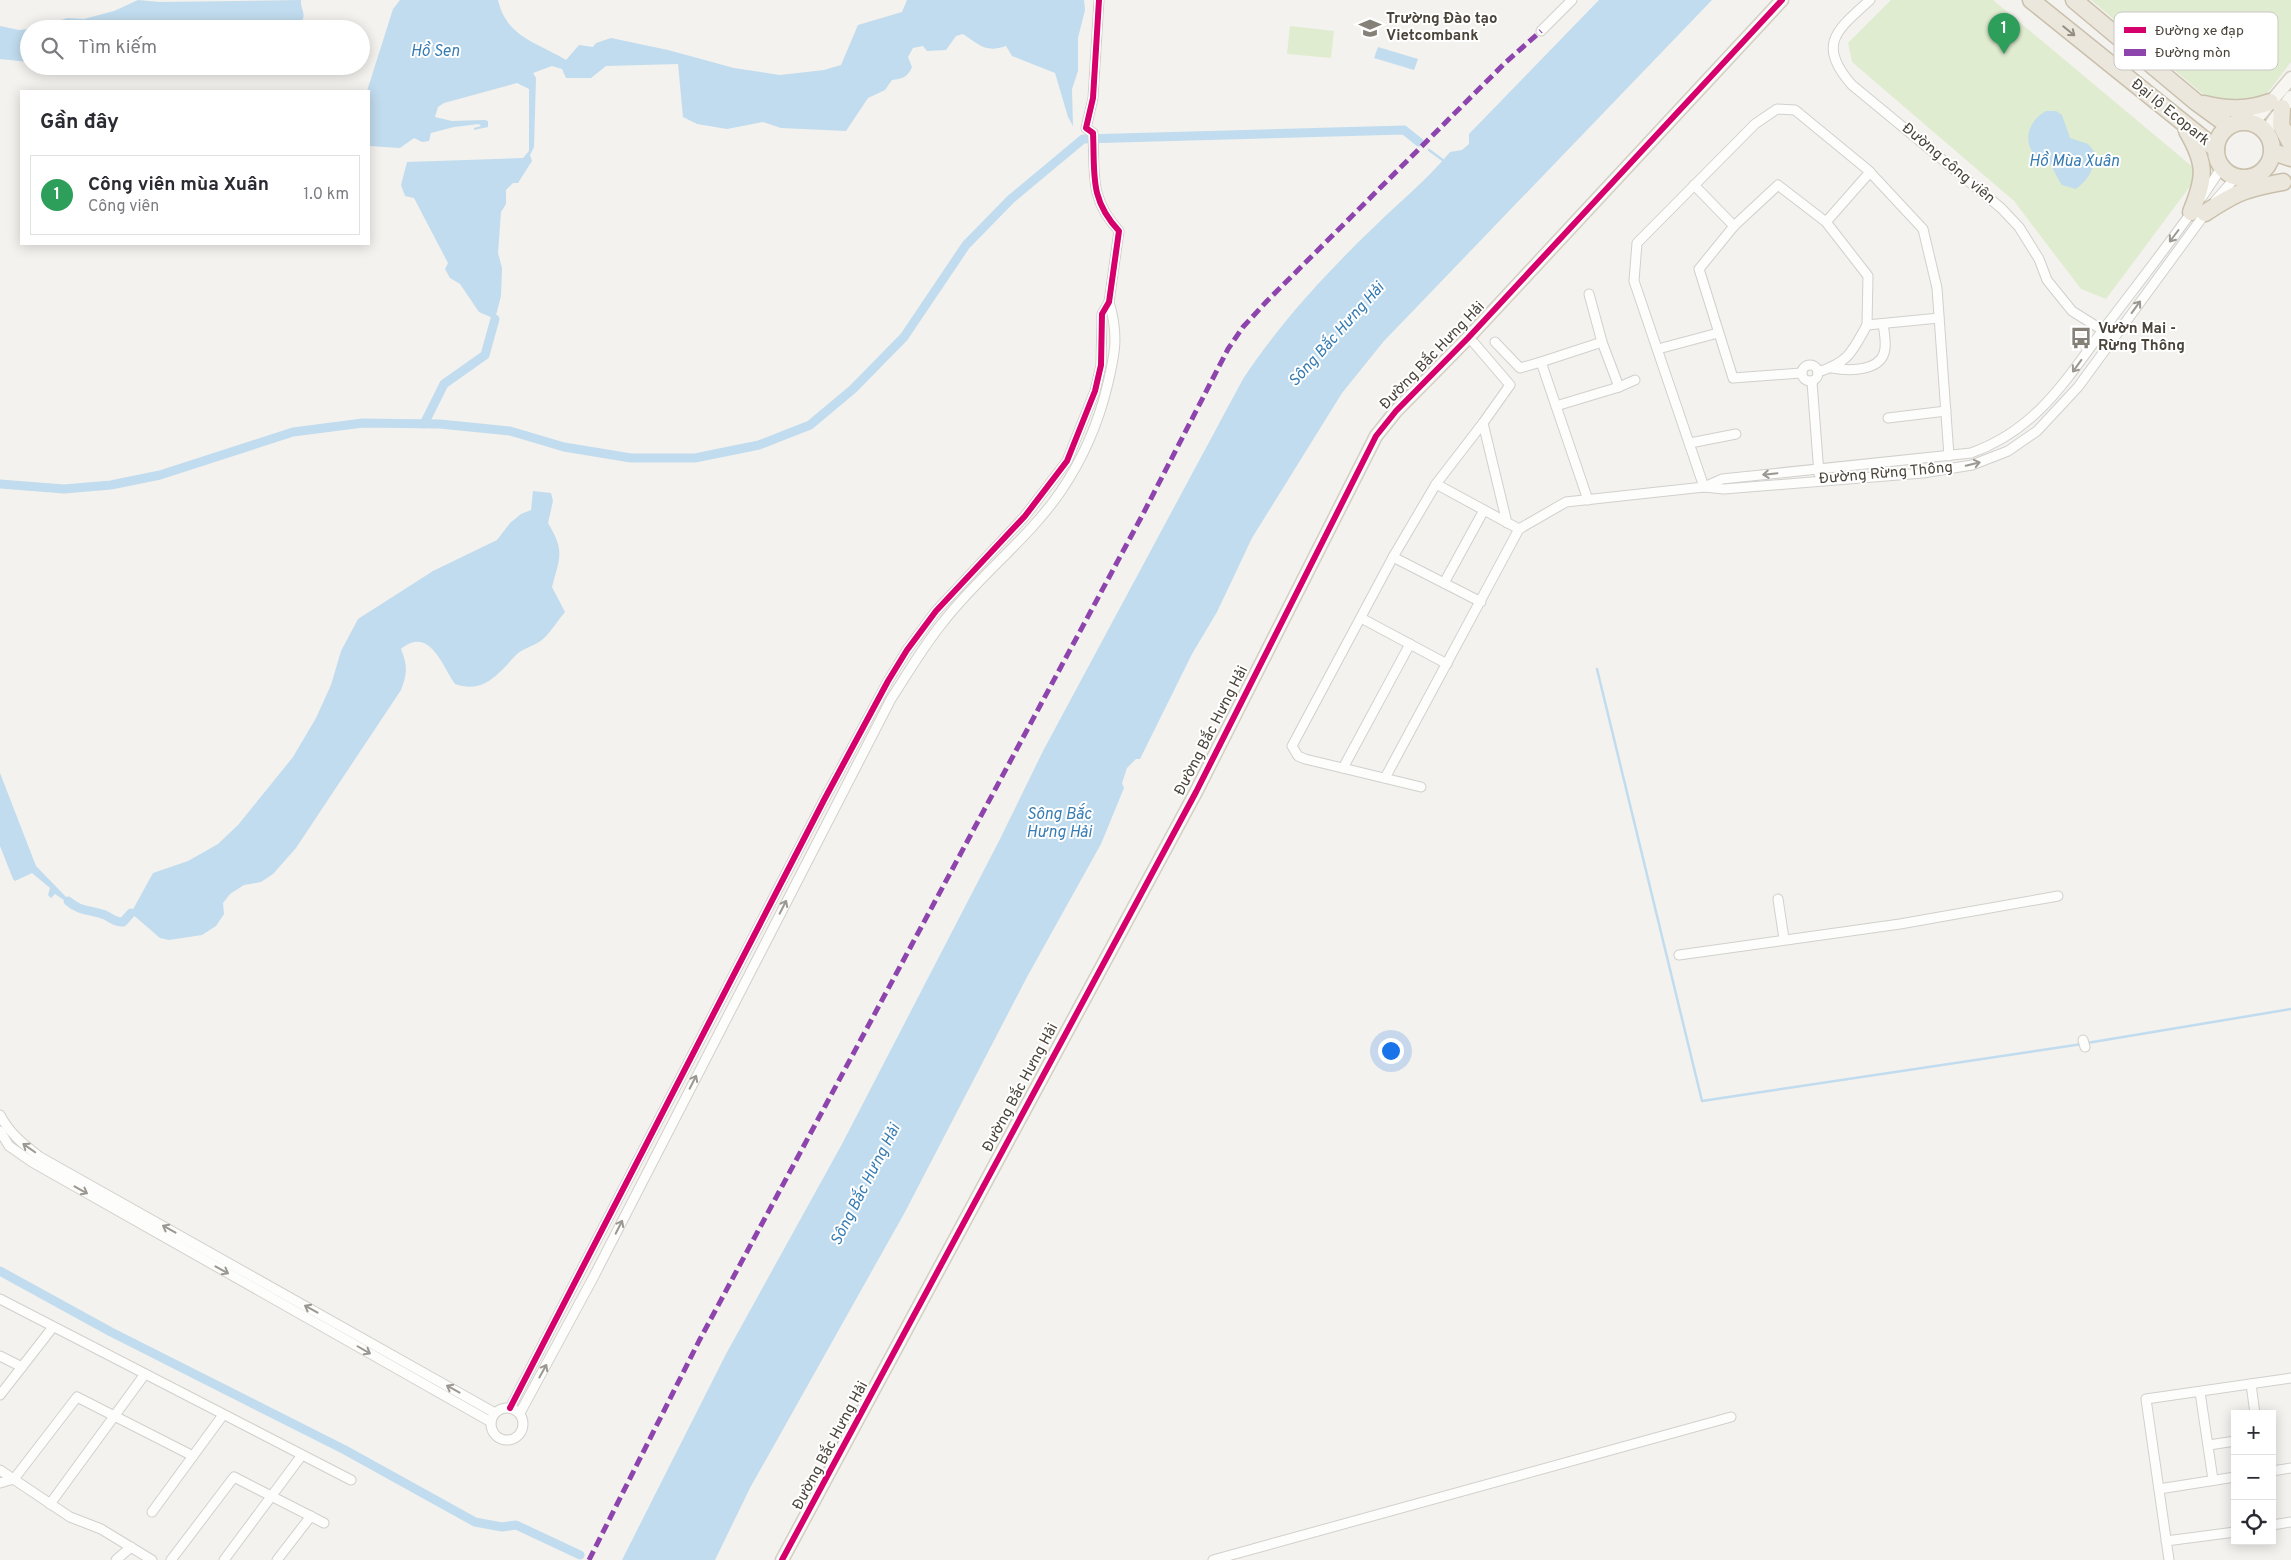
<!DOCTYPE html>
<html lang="vi">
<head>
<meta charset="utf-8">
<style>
	:root { --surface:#fff; --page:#f2f2f3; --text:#2b2b33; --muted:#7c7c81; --line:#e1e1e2; --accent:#858179 }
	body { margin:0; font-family:Overpass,sans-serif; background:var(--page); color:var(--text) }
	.controls { position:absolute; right:15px; bottom:15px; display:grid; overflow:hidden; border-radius:0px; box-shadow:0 2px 12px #0003 }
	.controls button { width:45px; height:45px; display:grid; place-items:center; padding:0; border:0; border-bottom:1px solid var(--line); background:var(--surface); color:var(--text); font:25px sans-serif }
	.you { position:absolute; left:1390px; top:1050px; width:18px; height:18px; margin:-12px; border:4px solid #fff; border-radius:50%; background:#1a73e8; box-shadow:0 0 0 8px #1a73e833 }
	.badge { display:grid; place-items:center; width:32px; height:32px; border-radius:50%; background:var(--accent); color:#fff; font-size:16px; font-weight:700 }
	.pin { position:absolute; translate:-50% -41px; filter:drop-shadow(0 1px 2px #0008) }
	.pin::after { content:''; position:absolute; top:26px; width:18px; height:15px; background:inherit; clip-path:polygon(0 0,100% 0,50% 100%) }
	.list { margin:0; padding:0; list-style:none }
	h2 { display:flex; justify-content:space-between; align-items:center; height:65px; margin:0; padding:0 20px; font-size:21px }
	h2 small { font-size:16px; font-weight:400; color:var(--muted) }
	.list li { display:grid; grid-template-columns:32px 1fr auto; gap:15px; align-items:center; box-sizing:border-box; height:80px; margin:0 10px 10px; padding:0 10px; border:1px solid var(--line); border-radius:0px }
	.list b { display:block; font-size:19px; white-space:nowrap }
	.list p { margin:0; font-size:16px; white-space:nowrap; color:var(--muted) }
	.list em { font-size:16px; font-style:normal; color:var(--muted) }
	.icon { flex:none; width:28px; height:28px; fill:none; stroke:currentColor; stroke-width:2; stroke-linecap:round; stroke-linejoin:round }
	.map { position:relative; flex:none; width:2291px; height:1560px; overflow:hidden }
	.search { position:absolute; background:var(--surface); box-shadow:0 2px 12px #0003; left:20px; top:20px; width:350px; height:55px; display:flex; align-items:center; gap:12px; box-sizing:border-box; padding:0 18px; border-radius:28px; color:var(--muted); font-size:19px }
	.panel { position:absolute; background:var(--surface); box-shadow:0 2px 12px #0003; left:20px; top:90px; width:350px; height:155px; border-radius:0px }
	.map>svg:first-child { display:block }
</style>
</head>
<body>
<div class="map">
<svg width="2291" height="1560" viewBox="0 0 2291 1560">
	<rect width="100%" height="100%" fill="#f3f2ee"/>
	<g fill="#e0ecd0">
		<polygon points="1891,0 1993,0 2200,173 2106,299 2081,289 2014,201 1852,62 1848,43"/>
		<polygon points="2091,0 2291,0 2291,62 2263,99 2244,106 2211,101"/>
		<polygon points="1290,26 1334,31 1331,58 1287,54"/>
	</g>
	<g fill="#c1dcee">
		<path d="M 138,0 L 160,2 L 301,0 C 300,10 308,14 300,24 L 263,29 L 34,29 L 67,18 L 84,19 L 114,11 Z"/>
		<path d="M 400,0 L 498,0 C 507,38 537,42 566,60 L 579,45 L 593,47 L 596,43 L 611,38 L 668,50 L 734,68 L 780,75 L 824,70 L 841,65 L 858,25 L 902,12 L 907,0 L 1084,0 L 1085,10 L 1078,38 L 1078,71 L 1072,89 L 1073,126 L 1068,117 L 1055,73 L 1012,56 L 1006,46 C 985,53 980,45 963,34 L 956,36 L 946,50 L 927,51 L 923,46 L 913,48 L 908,57 L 912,67 C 908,77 902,79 892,80 L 885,90 L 868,98 L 846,131 L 781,128 L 763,122 L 727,129 L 697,124 L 683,117 L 678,64 L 606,66 L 591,78 L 566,78 L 562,69 L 552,66 L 533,73 L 536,78 L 534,147 L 530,155 L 532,161 L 518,183 L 513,183 L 506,190 L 506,204 L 501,212 L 498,253 L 502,268 L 501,296 L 495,319 L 479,312 L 460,284 L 450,278 L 445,269 L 448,263 L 414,198 L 405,196 L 401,185 L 407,162 L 523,158 L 529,151 L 529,89 L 517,83 L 444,103 L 438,107 L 435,117 L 452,121 L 485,120 L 488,121 L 488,127 L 474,130 L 474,128 L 481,126 L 479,124 L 454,127 L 431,133 L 429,141 L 422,142 L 414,138 L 400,148 L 369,146 L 369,91 L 367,91 L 393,9 Z"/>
		<path d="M 1599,0 L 1712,0 L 1384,341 L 1342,393 L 1252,538 L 1217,612 L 1192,654 L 1140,759 L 1136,759 L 1127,768 L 1122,783 L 1124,788 L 1101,844 L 1027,977 L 905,1212 L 750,1488 L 715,1560 L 622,1560 L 726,1354 L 842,1144 L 999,841 L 1043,751 L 1243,379 C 1279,324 1326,273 1374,227 C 1399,202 1427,180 1450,152 L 1462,150 L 1469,144 L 1469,134 Z"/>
		<polygon points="0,26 19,30 29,29 29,62 0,59"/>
		<polygon points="1378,47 1418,59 1414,70 1374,58"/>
		<path d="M 2046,111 L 2056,111 L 2062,115 L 2070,138 L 2088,144 L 2094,151 C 2095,168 2090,178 2076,189 L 2062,185 C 2052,171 2054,160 2035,156 C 2022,140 2029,120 2046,111 Z"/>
		<path d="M 533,491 L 551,493 L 553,501 L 548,523 C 565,551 560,557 552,587 L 565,612 C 558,620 551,632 543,639 C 535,646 523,648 516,655 C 498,674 484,694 455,684 C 443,668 430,625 401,649 C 408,666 407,674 401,690 L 296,848 L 273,874 L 261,882 L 244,885 L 230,894 L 223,903 L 224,914 L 216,926 L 202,935 L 169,940 L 160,938 L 131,913 L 153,873 L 188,861 L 218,844 L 238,825 L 293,757 L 316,718 L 331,685 L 341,651 L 358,619 L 433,571 L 497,540 L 510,523 L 521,514 L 531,510 Z"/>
		<polygon points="0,773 36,866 68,899 67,902 55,894 51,898 48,895 50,888 32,873 15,881 13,879 0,846"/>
	</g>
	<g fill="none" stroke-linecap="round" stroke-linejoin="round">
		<g stroke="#c1dcee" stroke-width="2.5">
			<polyline points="1429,150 1444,161"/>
			<polyline points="1597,669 1702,1101 2082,1044"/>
			<polyline points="2087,1043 2291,1009"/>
		</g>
		<g stroke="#c1dcee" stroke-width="9">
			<polyline points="424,424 444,384 485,355 495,319"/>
			<polyline points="0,484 64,489 111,485 160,475 293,432 363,423 440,424 510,431 564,447 631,458 695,458 759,445 810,425 853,389 904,337 966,245 1011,199 1083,139 1404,130 1419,142"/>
			<path d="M 68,901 C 82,913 90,909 105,915 C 111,918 116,923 123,922 L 131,913"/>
			<polyline points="0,1271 111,1332 345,1450 475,1522 502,1527 516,1525 580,1555"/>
		</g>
		<g stroke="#d1d0cc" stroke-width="11">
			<g id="street">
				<path d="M 1870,0 C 1837,30 1816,44 1852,85 L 2001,208 L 2019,227 L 2039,259 L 2047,280 L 2072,311 L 2107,333"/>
				<polyline points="1541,31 1572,0"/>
				<polyline points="1694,185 1734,226"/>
				<polyline points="2202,197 2222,167"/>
				<polyline points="2215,201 2236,177"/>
				<polyline points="1826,222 1868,276 1867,325 1939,318"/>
				<polyline points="1495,342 1520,368 1541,362"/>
				<polyline points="1602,342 1619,387 1635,380"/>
				<polyline points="1474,343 1510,385 1483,423"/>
				<polyline points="1658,349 1718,333"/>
				<circle cx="1810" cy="373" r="8"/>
				<path d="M 1832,368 C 1849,371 1883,372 1885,348 C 1886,340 1884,331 1883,324"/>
				<path d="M 1818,372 C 1849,362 1852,352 1867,325"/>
				<polyline points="1801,373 1733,378 1699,269 1734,226 1778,185 1826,222 1870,172"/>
				<polyline points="1812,382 1819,474"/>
				<polyline points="1556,406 1619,387"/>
				<polyline points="1888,418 1946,411"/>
				<polyline points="1690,443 1736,434"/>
				<polyline points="1436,484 1519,529"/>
				<polyline points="1704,487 1634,281 1637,243 1755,124 1777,109 1795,110 1868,170 1923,229 1937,288 1949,456"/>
				<path d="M 1704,487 L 1722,479 L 1971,453 C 2039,429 2068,376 2109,322 C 2137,285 2166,248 2193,210"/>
				<polyline points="1588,500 1541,362 1602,342 1589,294"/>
				<polyline points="1519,529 1566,502 1704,487 1724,489 1923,473 1972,465 2008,451 2037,431 2078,387 2207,211"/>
				<polyline points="1393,557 1481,602"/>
				<polyline points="1444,583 1484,510"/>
				<polyline points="1361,618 1447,664"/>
				<polyline points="1343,768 1410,644"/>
				<polyline points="1385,778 1519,529"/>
				<polyline points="1421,787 1305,759 1298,756 1292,746 1393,557 1436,484 1483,423 1507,523"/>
				<polyline points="1778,899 1784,939"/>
				<polyline points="1679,955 1900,924 2058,896"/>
				<polyline points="2083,1040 2085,1047"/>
				<path d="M 0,1115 C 10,1134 23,1144 40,1157 L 495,1413"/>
				<polyline points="0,1131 9,1146 32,1162 491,1422"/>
				<polyline points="0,1299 351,1480"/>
				<polyline points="0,1356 22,1367"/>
				<polyline points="2251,1384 2255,1414"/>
				<polyline points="2200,1392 2213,1480"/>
				<polyline points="0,1395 53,1327"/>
				<circle cx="507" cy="1424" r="16"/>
				<path d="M 510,1408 L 824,800 L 888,681 L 907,650 L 936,611 L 1025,516 L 1067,461 L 1095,391 L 1101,365 L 1102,314 L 1109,302 L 1119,231 C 1089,199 1095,174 1093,133 L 1086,128 L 1093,98 L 1099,0"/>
				<path d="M 520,1413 L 593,1278 L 891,699 C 908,673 924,645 944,621 C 979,576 1029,538 1061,491 C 1082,460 1098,424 1107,387 C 1115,354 1119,335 1109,302"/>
				<polyline points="2209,1445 2235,1441"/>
				<polyline points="0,1470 70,1517 101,1529 152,1560"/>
				<polyline points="2272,1471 2291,1468"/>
				<polyline points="0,1483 14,1479 77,1397 193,1456"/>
				<polyline points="2159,1489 2235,1477"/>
				<polyline points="50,1504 145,1374"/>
				<polyline points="152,1512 223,1415"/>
				<polyline points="2272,1525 2291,1522"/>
				<polyline points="2166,1541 2235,1532"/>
				<polyline points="116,1560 131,1547"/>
				<polyline points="171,1560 234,1477 324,1523"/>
				<polyline points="224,1560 302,1455"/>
				<polyline points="277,1560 311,1516"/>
				<polyline points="1213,1560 1731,1417"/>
				<polyline points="2169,1560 2146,1399 2291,1378"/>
			</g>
		</g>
		<g stroke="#d2cfc5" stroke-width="15">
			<g id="secondary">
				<polyline points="2253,123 2291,78"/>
				<polyline points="2266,131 2291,97"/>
				<polyline points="782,1560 1196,792 1376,436 1396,411 1468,338 1782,0"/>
			</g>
		</g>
		<g stroke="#c9bfab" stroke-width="19">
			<g id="highway">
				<polyline points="2031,0 2216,149"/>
				<polyline points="2074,0 2196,102 2229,126"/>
				<path d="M 2204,104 C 2228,110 2247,110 2270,102"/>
				<polyline points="2282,108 2281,125 2291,144"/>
				<circle cx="2244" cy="150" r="28"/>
				<path d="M 2187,131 C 2207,165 2205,178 2191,212"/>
				<polyline points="2273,152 2291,158"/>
				<path d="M 2205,213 C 2237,192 2245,189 2283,182"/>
			</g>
		</g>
		<use href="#street" stroke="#fdfdfc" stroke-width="9"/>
		<use href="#secondary" stroke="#f7f6f1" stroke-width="12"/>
		<use href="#highway" stroke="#ece7dc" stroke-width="16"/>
		<polyline stroke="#8e44ad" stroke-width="5" stroke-dasharray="10 5" stroke-linecap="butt" points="589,1560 699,1341 1143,514 1228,349 1243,327 1267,301 1506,62 1541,31"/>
		<g stroke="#fff" stroke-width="9">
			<g id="cycleway">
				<path d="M 510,1408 L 824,800 L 888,681 L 907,650 L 936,611 L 1025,516 L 1067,461 L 1095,391 L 1101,365 L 1102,314 L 1109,302 L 1119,231 C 1089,199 1095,174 1093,133 L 1086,128 L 1093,98 L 1099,0"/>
				<polyline points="782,1560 1196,792 1376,436 1396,411 1468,338 1782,0"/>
			</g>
		</g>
		<use href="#cycleway" stroke="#d6006c" stroke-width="6"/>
	</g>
	<defs><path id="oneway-shaft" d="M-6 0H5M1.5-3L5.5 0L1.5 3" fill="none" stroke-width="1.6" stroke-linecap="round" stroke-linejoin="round" transform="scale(1.25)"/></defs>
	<use stroke="#938d83" href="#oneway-shaft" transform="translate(2069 31) rotate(39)"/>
	<g stroke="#9b9791">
		<use href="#oneway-shaft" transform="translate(2174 236) rotate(127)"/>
		<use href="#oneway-shaft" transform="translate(2136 307) rotate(-54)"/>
		<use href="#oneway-shaft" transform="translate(2077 366) rotate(126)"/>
		<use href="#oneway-shaft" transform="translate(1973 464) rotate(-14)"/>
		<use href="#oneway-shaft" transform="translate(1770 474) rotate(174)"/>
		<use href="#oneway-shaft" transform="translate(783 907) rotate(-63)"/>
		<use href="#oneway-shaft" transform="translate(693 1082) rotate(-63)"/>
		<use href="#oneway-shaft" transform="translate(29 1148) rotate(-145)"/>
		<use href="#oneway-shaft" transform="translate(81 1190) rotate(29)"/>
		<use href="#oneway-shaft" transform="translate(619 1227) rotate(-63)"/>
		<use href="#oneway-shaft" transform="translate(169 1229) rotate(-151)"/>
		<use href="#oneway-shaft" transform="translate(222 1270) rotate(29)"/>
		<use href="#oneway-shaft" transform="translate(311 1309) rotate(-151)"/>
		<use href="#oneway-shaft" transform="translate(364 1350) rotate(30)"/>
		<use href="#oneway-shaft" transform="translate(543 1371) rotate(-61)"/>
		<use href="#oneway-shaft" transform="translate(453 1389) rotate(-151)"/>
	</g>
	<defs>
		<g id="university-bare" transform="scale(1.725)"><path d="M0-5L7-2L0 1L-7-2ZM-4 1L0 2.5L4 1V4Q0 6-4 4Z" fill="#858179" stroke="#fff" stroke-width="2.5" paint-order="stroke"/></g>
		<g id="bus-bare" transform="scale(1.725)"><path d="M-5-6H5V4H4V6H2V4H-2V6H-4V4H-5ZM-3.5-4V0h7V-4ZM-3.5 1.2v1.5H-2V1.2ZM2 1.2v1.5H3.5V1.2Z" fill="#858179" stroke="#fff" stroke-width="2.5" paint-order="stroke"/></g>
	</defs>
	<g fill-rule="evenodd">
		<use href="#university-bare" x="1370" y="28"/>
		<use href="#bus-bare" x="2081" y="338"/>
	</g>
	<g text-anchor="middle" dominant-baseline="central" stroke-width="4" stroke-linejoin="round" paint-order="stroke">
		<g font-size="15" font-weight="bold" fill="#4a443a" stroke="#fff" text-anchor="start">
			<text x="1386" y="19">Trường Đào tạo<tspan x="1386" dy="17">Vietcombank</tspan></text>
			<text x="2098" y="329">Vườn Mai -<tspan x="2098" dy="17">Rừng Thông</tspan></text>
		</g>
		<g font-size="15" fill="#4a443a" stroke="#fff">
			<text transform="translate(2170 113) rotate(39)">Đại lộ Ecopark</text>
			<text transform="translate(1948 164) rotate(40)">Đường công viên</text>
			<text transform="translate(1433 356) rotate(-46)">Đường Bắc Hưng Hải</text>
			<text transform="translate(1886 474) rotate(-5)">Đường Rừng Thông</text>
			<text transform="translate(1212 731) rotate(-63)">Đường Bắc Hưng Hải</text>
			<text transform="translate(1021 1088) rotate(-62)">Đường Bắc Hưng Hải</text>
			<text transform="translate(831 1446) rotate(-62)">Đường Bắc Hưng Hải</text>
		</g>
		<g font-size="16" font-style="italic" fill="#367bb2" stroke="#fff">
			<text x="435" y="52">Hồ Sen</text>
			<text x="2074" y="162">Hồ Mùa Xuân</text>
			<text transform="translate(1337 335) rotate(-48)">Sông Bắc Hưng Hải</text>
			<text x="1059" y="815">Sông Bắc<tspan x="1059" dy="18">Hưng Hải</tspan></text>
			<text transform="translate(866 1185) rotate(-63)">Sông Bắc Hưng Hải</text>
		</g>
	</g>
	<rect x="2114" y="12" width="164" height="58" rx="8" fill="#fff" stroke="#c9c7c4" stroke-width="1"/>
	<rect x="2124" y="27" width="22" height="6" fill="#d6006c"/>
	<rect x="2124" y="49" width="22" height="7" fill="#8e44ad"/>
	<g font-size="14" fill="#4a443a">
		<text x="2155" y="35">Đường xe đạp</text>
		<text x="2155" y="57">Đường mòn</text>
	</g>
</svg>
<div class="controls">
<button>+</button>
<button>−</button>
<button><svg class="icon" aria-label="locate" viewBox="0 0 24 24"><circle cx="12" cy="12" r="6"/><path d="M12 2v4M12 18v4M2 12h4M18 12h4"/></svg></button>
</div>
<div class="you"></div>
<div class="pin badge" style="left:2004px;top:54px;background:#2e9e5b">1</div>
<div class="search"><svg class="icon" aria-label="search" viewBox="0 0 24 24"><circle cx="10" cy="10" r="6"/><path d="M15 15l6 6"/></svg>Tìm kiếm</div>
<section class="panel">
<h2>Gần đây<small></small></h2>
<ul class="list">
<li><span class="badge" style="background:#2e9e5b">1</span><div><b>Công viên mùa Xuân</b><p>Công viên</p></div><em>1.0 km</em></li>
</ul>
</section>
</div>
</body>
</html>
